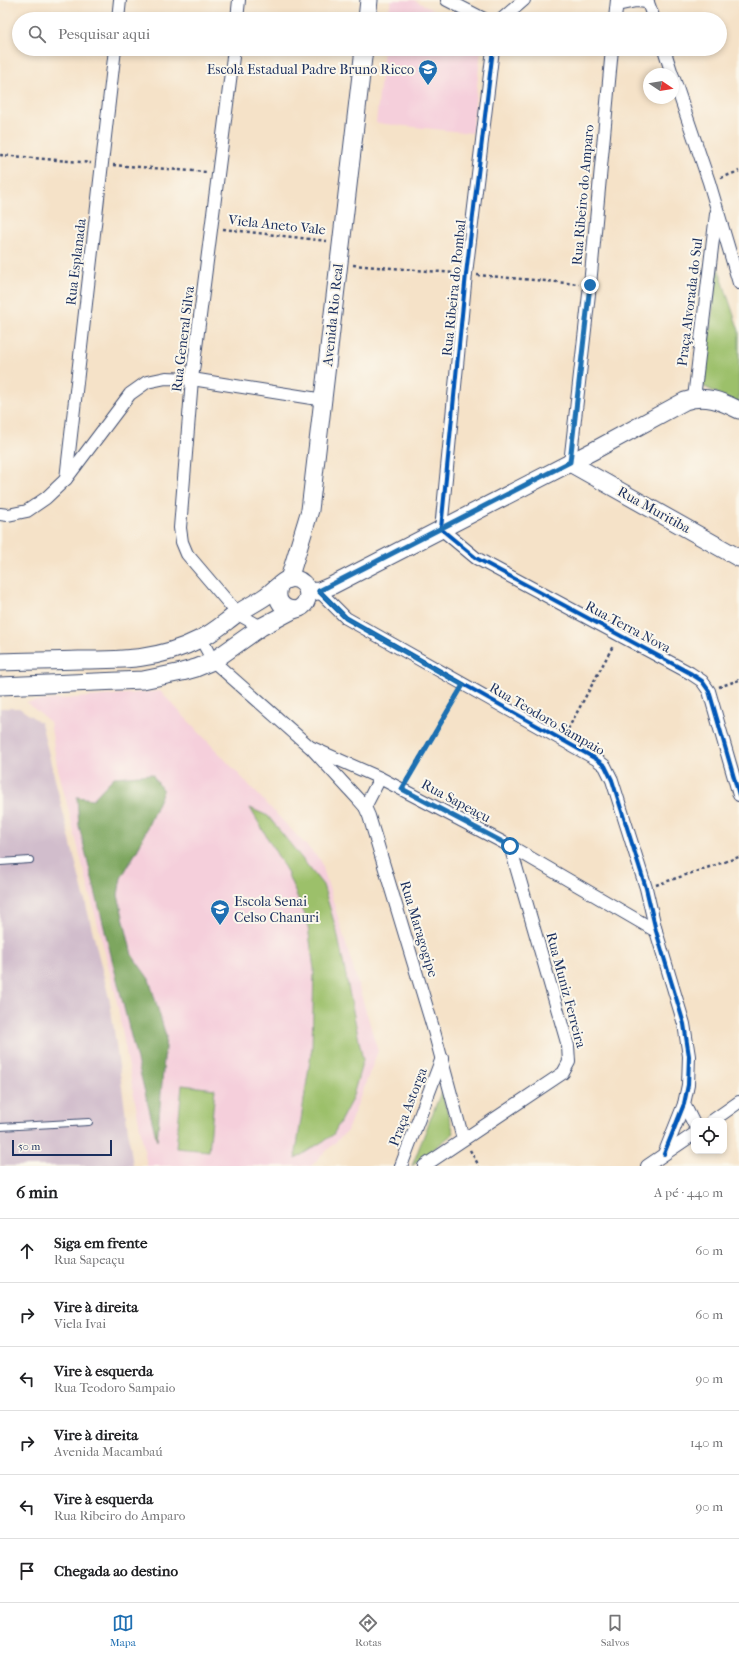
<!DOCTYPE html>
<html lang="pt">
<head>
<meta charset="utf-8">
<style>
	:root { --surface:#fff; --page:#f2f2f2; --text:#202124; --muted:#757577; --line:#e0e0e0; --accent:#1f6fb2 }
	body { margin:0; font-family:"IM FELL French Canon",serif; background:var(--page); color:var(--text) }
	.controls { position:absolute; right:12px; bottom:12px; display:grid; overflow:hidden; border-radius:8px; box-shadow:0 2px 6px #0003 }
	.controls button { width:36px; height:36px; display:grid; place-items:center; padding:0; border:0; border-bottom:1px solid var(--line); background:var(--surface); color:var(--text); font:20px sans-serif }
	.compass { position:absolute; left:643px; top:68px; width:36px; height:36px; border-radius:50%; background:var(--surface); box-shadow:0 2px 6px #0003; rotate:102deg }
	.scale { position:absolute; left:12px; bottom:10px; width:100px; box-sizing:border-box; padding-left:4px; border:2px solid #1b2f5e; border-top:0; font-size:11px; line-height:14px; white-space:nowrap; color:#1b2f5e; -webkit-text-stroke:3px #fbf7ec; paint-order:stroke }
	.stop { position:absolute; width:12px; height:12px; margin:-9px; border:3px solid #1f6fb2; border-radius:50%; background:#fff }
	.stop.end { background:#1f6fb2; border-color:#fff; box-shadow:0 1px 4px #0008 }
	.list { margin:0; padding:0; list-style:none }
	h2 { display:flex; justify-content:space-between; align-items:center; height:52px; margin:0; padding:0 16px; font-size:17px }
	h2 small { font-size:13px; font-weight:400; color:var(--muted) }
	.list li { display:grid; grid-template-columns:26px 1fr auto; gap:12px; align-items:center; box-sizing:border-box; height:64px; padding:0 16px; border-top:1px solid var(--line) }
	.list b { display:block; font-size:15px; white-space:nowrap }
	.list p { margin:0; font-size:13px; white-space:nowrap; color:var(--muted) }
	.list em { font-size:13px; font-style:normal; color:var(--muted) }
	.icon { flex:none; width:22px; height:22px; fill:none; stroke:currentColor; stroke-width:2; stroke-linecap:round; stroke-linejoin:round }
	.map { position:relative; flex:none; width:739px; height:1166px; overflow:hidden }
	.search { position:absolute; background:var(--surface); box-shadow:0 2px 6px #0003; left:12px; right:12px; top:12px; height:44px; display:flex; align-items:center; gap:10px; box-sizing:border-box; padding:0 14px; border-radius:22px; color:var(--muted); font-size:15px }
	.sheet { height:436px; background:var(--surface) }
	nav { display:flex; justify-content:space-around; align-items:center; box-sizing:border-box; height:56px; border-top:1px solid var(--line); background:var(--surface); font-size:11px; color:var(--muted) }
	nav a { display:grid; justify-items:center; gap:2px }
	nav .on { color:var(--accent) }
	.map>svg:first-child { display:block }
</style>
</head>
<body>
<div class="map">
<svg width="739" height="1166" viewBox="0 0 739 1166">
	<rect width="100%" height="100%" fill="#fbf7ec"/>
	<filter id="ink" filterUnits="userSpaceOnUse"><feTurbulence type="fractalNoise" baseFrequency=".025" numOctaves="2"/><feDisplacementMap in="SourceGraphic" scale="8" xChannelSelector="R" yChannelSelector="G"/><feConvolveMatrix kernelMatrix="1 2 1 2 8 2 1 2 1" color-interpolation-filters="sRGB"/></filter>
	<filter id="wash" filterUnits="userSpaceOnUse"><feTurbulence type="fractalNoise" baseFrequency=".012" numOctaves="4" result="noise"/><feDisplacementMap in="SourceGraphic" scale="16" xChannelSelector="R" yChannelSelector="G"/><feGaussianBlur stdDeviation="0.9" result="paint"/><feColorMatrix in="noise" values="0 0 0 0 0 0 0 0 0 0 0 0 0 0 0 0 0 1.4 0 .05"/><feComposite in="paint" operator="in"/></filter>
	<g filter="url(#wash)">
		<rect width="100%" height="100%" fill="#f5e2c8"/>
		<g fill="#f5cfdb">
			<polygon points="391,0 414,0 452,19 387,19"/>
			<polygon points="384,49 481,49 472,133 376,123"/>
			<polygon points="160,691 321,861 378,1051 347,1131 311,1166 147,1166 115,992 57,765 50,722 26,702"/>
		</g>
		<polygon fill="#d1bdcc" points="0,708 19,708 41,723 110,1002 133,1166 0,1166"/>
		<g fill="#9cc06b" stroke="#5c7864">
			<polygon points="718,267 739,331 739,405 703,386"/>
			<polygon points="250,808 268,816 323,885 337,932 363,1060 352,1099 333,1135 295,1159 312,1047 314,969 307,920 286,870"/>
			<polygon points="182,1085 215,1089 209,1151 176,1148"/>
			<polygon points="441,1092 454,1133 412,1166"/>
		</g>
		<polygon fill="#7da65f" stroke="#4c6a5e" points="152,774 163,791 138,849 121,878 118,895 132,955 149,979 166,1036 157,1141 79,826 77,797 93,799 114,777"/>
	</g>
	<g filter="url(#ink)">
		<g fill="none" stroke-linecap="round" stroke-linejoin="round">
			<g stroke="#3c4a6e" stroke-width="8">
				<g id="lane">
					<polyline points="0,862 30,860"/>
					<polyline points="0,1127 89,1122"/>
				</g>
			</g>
			<g stroke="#3c4a6e" stroke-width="14">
				<g id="street">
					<polyline points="447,0 484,19"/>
					<polyline points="647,0 654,19"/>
					<polyline points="617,5 636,1 648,2"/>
					<polyline points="118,19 120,0"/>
					<polyline points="237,19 239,0"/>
					<polyline points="502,19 524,0"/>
					<polyline points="615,19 617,0"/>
					<polyline points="234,49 192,379 180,528 182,542 187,554 238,614 261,627"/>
					<polyline points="493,49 466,274 441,529 476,558 690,673 702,681 709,691 739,795"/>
					<polyline points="664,49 672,74"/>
					<polyline points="673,76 709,182 739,283"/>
					<polyline points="694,398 716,214"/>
					<polyline points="570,463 590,285 612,49"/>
					<polyline points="66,479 115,49"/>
					<polyline points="0,514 8,515 27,511 46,498 66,479 130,394 147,382 166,378 192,379 324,400"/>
					<polyline points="319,591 346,618 596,759 605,766 612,780 646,888 656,931 684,1024 689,1056 688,1085 684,1104 664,1154"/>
					<polyline points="201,639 213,661 310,747 380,778 510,846 656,931"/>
					<polyline points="313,750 358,799 365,807 369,816 434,1031 463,1139"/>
					<polyline points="365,807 380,778"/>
					<polyline points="684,1104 694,1124"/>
					<polyline points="712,1121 739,1102"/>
					<polyline points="401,1166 442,1058"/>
					<polyline points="424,1166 563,1073 569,1062 568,1046 510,846"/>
					<polyline points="647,1166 694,1134"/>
				</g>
			</g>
			<g stroke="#3c4a6e" stroke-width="19">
				<g id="secondary">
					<polyline points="367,19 369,0"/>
					<polyline points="570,463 739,558"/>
					<polyline points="289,579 310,510 364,49"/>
					<path d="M 308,592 L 319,591 L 333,585 L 593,451 L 685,401 C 705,394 721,401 739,410"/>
					<path d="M 0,662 C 26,661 53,661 79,660 C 124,660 159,660 200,639 C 213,633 224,623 235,615 C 245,608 256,603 266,596 C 272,592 282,581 288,579 C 299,576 311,587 307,599 C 301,618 272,610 279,587"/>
					<polyline points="0,686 143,680 182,672 196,668 213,661 261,627 293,610"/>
				</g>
			</g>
			<g stroke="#3c4a6e" stroke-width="2.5" stroke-dasharray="3 3" stroke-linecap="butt">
				<polyline points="0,155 91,163"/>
				<polyline points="113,165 206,172"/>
				<polyline points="721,178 739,171"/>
				<polyline points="223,229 327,241"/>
				<polyline points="353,265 454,273"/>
				<polyline points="477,275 579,284"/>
				<polyline points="719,687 739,680"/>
				<polyline points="568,729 613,646"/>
				<polyline points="407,780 457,695"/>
				<polyline points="656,885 739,857"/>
				<polyline points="470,1150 479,1166"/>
			</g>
			<use href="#lane" stroke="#fff" stroke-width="6"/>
			<use href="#street" stroke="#fff" stroke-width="12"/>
			<use href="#secondary" stroke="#fff" stroke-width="17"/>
			<g stroke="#fbf7ec" stroke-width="6">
				<g id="cycleway">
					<polyline points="493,49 466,274 441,529 476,558 690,673 702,681 709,691 739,795"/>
					<polyline points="319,591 346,618 596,759 605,766 612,780 646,888 656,931 684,1024 689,1056 688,1085 684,1104 664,1154"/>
				</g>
			</g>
			<use href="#cycleway" stroke="#0057b8" stroke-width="4"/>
		</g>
	</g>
	<g fill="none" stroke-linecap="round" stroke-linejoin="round" filter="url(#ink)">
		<polyline stroke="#1f6fb2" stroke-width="5" points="510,846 402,789 463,685 346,618 319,591 570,462 590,285"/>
	</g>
	<defs>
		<g id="school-pin" transform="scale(1)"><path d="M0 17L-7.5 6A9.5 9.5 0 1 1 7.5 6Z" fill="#1f6fb2" stroke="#fbf7ec"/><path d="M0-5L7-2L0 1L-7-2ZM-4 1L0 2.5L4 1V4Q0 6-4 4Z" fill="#fff"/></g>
		<g id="university-pin" transform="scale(1)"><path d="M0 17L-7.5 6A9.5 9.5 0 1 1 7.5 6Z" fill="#1f6fb2" stroke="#fbf7ec"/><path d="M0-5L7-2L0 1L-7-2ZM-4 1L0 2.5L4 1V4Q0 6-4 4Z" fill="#fff"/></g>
	</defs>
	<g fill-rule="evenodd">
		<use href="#school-pin" x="428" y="69"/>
		<use href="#university-pin" x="220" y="909"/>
	</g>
	<g text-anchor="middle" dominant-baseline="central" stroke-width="4" stroke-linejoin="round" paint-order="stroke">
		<g font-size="14" fill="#1b2f5e" stroke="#fbf7ec" text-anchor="end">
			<text x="414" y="69">Escola Estadual Padre Bruno Ricco</text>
			<text x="234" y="901" text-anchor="start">Escola Senai<tspan x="234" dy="16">Celso Chanuri</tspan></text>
		</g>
		<g font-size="14" fill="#1b2f5e" stroke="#fbf7ec">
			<text transform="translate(583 195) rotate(-85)">Rua Ribeiro do Amparo</text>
			<text transform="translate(277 225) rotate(6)">Viela Aneto Vale</text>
			<text transform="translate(76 262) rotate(-83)">Rua Esplanada</text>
			<text transform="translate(454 288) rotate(-84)">Rua Ribeira do Pombal</text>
			<text transform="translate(690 302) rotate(-83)">Praça Alvorada do Sul</text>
			<text transform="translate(333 315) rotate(-84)">Avenida Rio Real</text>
			<text transform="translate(183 339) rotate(-83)">Rua General Silva</text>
			<text transform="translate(654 510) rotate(29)">Rua Muritiba</text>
			<text transform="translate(628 627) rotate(28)">Rua Terra Nova</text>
			<text transform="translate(547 719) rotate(30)">Rua Teodoro Sampaio</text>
			<text transform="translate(456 801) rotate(28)">Rua Sapeaçu</text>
			<text transform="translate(419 929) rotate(73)">Rua Maragogipe</text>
			<text transform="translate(566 990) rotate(75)">Rua Muniz Ferreira</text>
			<text transform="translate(408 1107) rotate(-69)">Praça Astorga</text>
		</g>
	</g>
</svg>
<div class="controls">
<button><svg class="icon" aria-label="locate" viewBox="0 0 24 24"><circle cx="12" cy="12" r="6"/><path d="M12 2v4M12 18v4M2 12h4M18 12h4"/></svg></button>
</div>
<svg class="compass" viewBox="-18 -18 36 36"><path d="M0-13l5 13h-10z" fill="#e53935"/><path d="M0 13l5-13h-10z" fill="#757577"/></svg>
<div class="scale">50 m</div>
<div class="stop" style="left:510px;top:846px"></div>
<div class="stop end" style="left:590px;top:285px"></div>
<div class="search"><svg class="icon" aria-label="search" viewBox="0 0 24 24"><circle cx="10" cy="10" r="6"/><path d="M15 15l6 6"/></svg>Pesquisar aqui</div>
</div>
<section class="sheet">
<h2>6 min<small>A pé · 440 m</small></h2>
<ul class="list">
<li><svg class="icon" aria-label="ahead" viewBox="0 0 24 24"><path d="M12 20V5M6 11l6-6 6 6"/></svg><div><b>Siga em frente</b><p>Rua Sapeaçu</p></div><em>60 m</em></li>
<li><svg class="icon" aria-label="right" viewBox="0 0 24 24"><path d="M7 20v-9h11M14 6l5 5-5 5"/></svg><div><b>Vire à direita</b><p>Viela Ivai</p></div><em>60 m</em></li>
<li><svg class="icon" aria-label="left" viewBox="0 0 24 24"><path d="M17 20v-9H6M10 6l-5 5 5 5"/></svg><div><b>Vire à esquerda</b><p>Rua Teodoro Sampaio</p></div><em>90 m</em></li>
<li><svg class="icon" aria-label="right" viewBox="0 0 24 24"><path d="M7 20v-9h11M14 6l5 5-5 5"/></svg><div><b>Vire à direita</b><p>Avenida Macambaú</p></div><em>140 m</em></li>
<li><svg class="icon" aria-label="left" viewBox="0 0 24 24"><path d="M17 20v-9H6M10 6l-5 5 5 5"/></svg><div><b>Vire à esquerda</b><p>Rua Ribeiro do Amparo</p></div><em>90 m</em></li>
<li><svg class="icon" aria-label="arrive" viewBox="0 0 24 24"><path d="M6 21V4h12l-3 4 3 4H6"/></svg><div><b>Chegada ao destino</b></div></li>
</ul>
</section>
<nav>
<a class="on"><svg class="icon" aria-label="map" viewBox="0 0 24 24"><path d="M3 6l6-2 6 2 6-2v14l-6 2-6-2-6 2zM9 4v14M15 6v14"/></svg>Mapa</a>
<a><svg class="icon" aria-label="directions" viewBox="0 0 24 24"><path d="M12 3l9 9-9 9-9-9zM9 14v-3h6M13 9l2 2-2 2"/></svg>Rotas</a>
<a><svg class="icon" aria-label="saved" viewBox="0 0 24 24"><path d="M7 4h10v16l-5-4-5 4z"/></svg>Salvos</a>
</nav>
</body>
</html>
